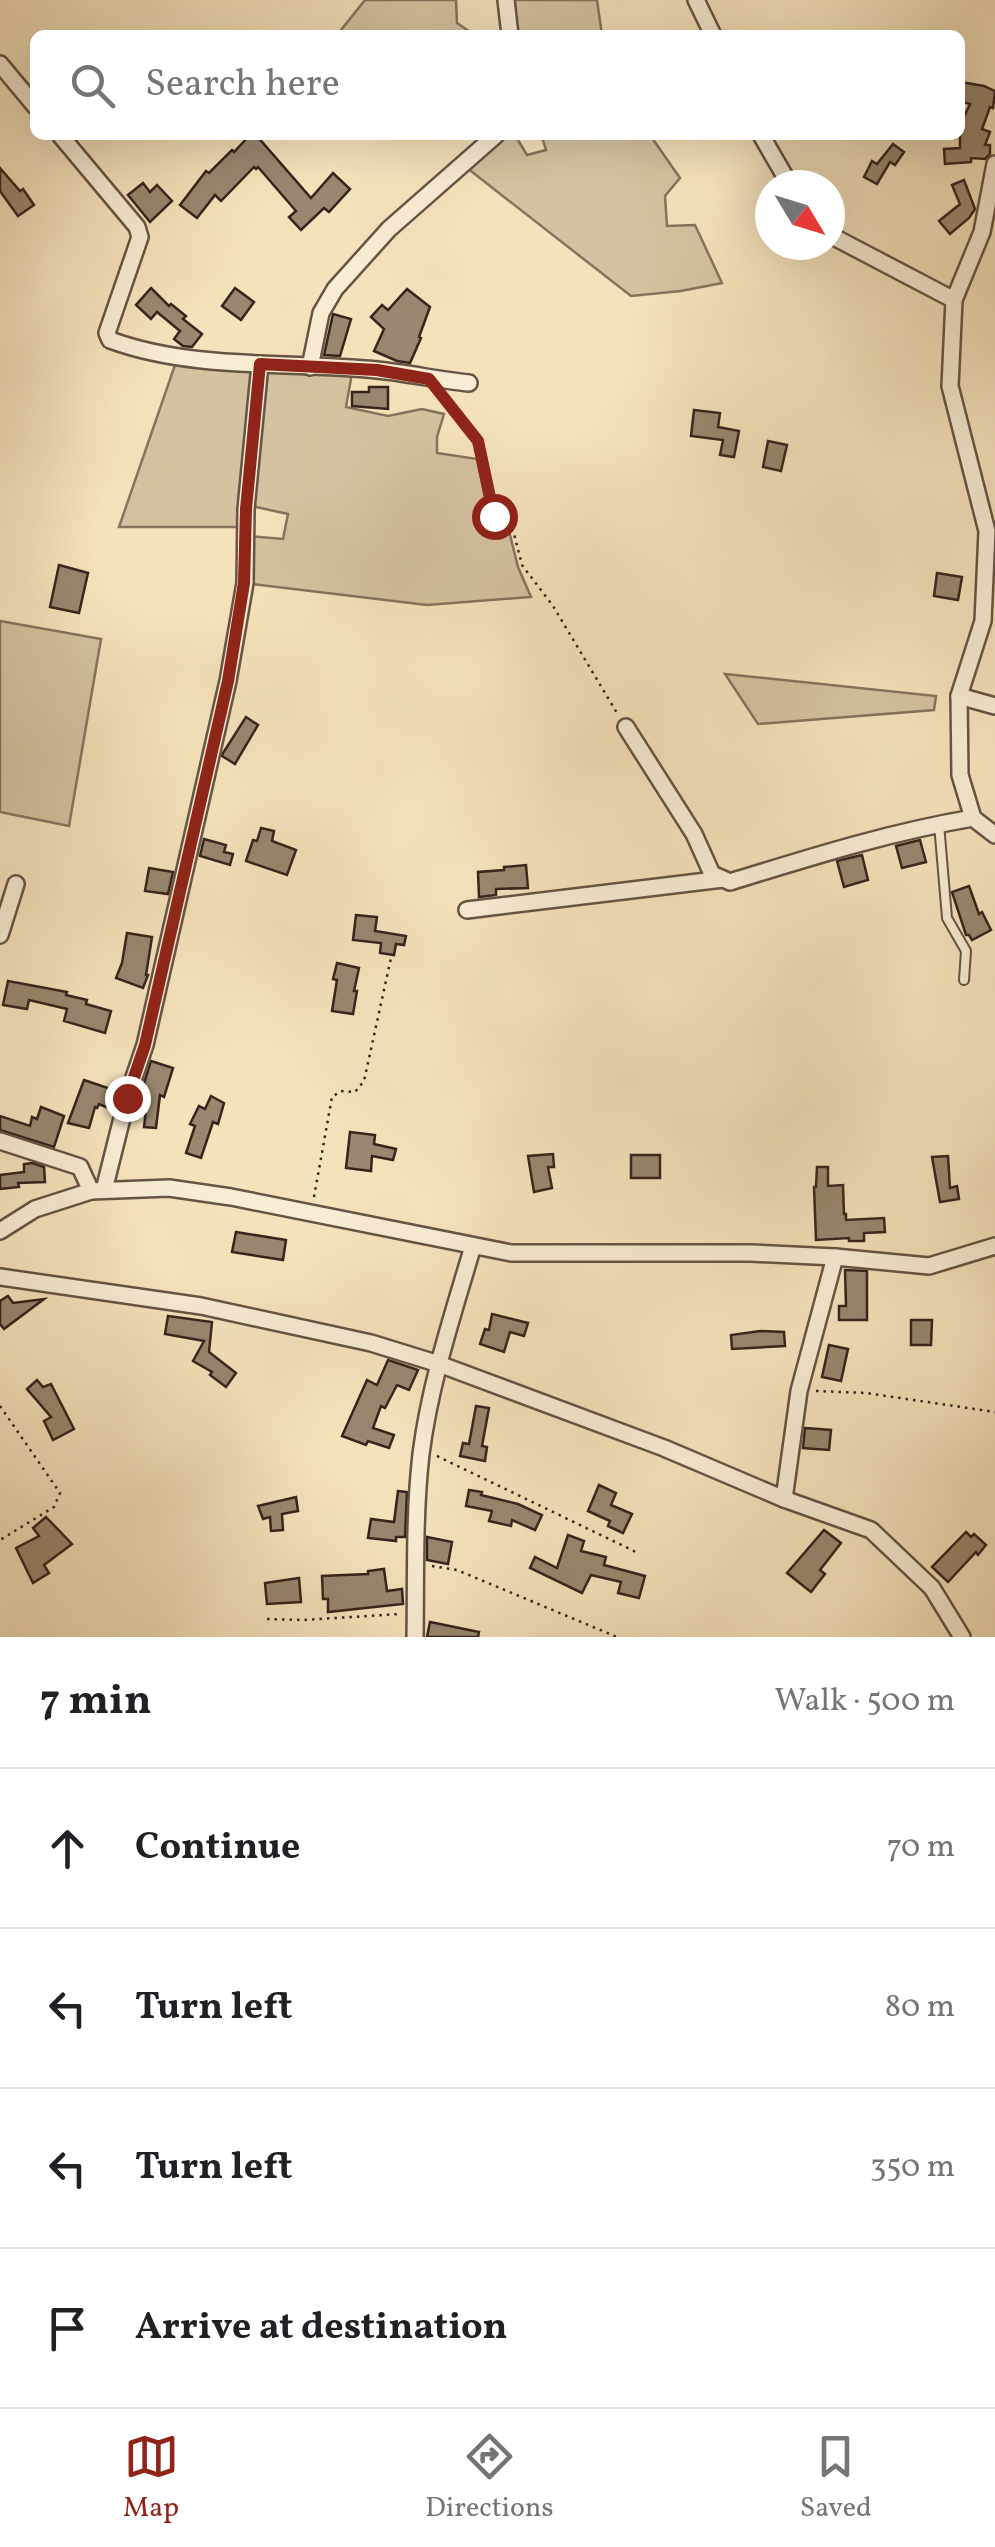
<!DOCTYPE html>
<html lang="en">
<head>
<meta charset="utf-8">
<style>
	:root { --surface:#fff; --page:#f2f2f2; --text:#202124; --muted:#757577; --line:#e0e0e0; --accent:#8f2418 }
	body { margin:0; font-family:Vollkorn,serif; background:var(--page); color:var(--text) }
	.compass { position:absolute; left:755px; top:170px; width:90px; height:90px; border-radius:50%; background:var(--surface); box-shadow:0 10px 40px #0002; rotate:128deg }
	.stop { position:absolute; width:30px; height:30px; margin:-22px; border:8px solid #8f2418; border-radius:50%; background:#fff }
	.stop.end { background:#8f2418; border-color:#fff; box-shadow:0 2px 10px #0008 }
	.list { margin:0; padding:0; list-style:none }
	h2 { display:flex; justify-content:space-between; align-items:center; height:130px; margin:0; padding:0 40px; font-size:42px }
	h2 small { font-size:32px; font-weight:400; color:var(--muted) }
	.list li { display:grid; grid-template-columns:65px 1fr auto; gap:30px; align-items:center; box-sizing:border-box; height:160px; padding:0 40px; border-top:2px solid var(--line) }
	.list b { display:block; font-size:38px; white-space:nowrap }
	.list em { font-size:32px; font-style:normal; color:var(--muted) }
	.icon { flex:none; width:55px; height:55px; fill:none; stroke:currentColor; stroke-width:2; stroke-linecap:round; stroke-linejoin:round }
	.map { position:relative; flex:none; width:995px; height:1637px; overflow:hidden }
	.search { position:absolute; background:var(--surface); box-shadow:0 10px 40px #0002; left:30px; right:30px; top:30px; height:110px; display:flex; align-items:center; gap:25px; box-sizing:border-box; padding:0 35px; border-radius:15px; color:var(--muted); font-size:38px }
	.sheet { height:770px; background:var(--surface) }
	nav { display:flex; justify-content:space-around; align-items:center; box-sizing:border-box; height:140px; border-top:2px solid var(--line); background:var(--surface); font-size:28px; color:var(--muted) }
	nav a { display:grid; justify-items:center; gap:5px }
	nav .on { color:var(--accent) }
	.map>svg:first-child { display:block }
</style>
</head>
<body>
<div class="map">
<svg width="995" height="1637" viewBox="0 0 995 1637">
	<rect width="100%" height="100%" fill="#f5e2bb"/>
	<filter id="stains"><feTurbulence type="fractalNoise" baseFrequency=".002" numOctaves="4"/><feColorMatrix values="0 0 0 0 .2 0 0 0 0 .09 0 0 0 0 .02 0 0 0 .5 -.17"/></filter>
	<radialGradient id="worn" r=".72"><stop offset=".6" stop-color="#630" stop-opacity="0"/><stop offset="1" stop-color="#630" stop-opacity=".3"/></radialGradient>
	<g fill="#d5c2a0" stroke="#86735e" stroke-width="2.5">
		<polygon points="365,0 456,0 457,23 475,35 337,35"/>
		<polygon points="508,0 597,0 602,35 514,35"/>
		<polygon points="500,135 515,135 527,155 546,150 542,137 525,138 525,135 650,135 680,178 665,196 667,226 695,225 722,283 681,291 631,296 467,168"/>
		<polygon points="176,362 257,366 242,527 119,527"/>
		<polygon points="262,366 352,373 346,407 388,416 422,409 444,414 437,437 437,453 477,459 490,521 510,535 518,567 531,597 427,605 251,584 248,536 283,539 288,514 251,506"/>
		<polygon points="0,621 101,639 69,826 0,812"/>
		<polygon points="725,674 936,696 934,710 758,724"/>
	</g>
	<g fill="#99876f" stroke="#36241d" stroke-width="2.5">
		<polygon points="961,82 984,86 995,91 993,108 990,107 982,129 990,132 985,145 990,145 990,154 985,159 971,158 971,162 945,164 944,149 960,148 960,125 970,104 960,101"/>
		<polygon points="250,135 256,135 311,198 333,173 350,189 329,212 324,208 301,230 289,217 296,211 258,167 256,169 254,167 221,201 215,195 197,218 180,205 206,171 209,173 232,150 234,152"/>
		<polygon points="893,144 904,152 895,165 890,162 877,184 864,177 872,161 877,164"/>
		<polygon points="0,168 20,191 23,189 34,205 18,216 0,191"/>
		<polygon points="964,180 975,209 969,218 950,234 939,221 960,204 952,185"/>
		<polygon points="143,183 150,192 157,185 172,201 150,222 128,195"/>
		<polygon points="151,288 169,306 171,304 186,316 183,319 202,334 192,347 183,346 174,339 180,331 157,312 151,319 136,305"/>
		<polygon points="235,288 254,302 241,320 222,306"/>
		<polygon points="407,289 430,307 419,337 421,338 410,363 397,361 374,351 384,329 371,317 382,305 388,310"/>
		<polygon points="333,314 351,319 340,356 324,355"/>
		<polygon points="369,387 388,387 388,409 352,406 352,392 369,392"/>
		<polygon points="694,410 720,413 718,427 739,431 734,457 720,455 723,440 691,436"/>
		<polygon points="768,441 787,445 781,471 763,467"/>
		<polygon points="59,565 88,573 79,613 50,607"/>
		<polygon points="937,573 962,577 958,600 934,596"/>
		<polygon points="246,717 258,725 235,764 222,756 223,753"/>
		<polygon points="261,828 274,831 272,841 296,850 287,875 246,861 253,840 257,841"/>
		<polygon points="204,839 226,845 224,852 233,854 230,865 200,856"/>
		<polygon points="920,840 926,862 902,868 896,846"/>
		<polygon points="862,855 868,880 844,887 837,861"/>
		<polygon points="526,865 528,888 496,889 496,895 479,897 478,872 504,870 504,867"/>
		<polygon points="149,868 173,872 168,894 145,891"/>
		<polygon points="969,886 979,914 982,912 991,930 972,940 969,935 966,935 952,892"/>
		<polygon points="356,915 377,917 375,931 406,936 404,945 396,944 394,955 380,953 381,943 353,940"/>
		<polygon points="127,933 152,937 146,975 148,975 143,988 116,978 122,963"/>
		<polygon points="337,963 359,968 354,991 357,991 353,1014 332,1011 337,980 333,979"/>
		<polygon points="8,981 67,992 66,995 87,1000 86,1004 111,1011 105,1033 64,1021 67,1009 29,1000 27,1009 3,1005"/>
		<polygon points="151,1061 173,1068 164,1097 160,1095 156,1128 144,1127 148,1092 142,1090"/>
		<polygon points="84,1080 117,1091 113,1110 99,1104 97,1108 95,1107 89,1128 68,1123"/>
		<polygon points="211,1096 224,1103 218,1124 213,1122 201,1158 186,1153 195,1126 190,1124 199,1106 205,1109"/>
		<polygon points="41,1107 64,1116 54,1147 0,1130 0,1116 30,1126 32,1117 37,1119"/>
		<polygon points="350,1132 375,1135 374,1144 396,1149 393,1160 372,1156 371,1171 346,1168"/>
		<polygon points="553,1154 554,1167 548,1167 552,1188 534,1192 528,1156"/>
		<rect x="631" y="1155" width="29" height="23"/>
		<polygon points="948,1156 950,1188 957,1186 959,1199 940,1202 932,1157"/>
		<polygon points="32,1163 44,1167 45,1182 18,1183 19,1187 0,1189 0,1175 24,1172 24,1164"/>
		<polygon points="817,1167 828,1167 828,1186 843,1185 844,1214 846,1214 846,1220 884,1218 885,1232 864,1233 864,1241 849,1241 849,1238 816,1240 814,1187 816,1187"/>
		<polygon points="236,1232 286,1240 283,1260 232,1252"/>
		<polygon points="845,1270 867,1271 867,1320 839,1320 839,1306 846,1306"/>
		<polygon points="8,1296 13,1303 44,1299 4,1329 0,1324 0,1301"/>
		<polygon points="492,1314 528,1323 524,1336 510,1332 504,1352 480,1344 485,1329 489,1330"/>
		<polygon points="168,1316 212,1322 209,1352 236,1373 226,1387 210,1375 212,1372 193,1361 204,1341 165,1334"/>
		<polygon points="911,1320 932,1320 931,1345 911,1345"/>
		<polygon points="760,1331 784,1332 785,1346 732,1349 731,1335"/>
		<polygon points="829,1345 848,1349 841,1381 822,1377"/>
		<polygon points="388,1360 418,1370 409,1390 397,1385 385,1408 381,1406 373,1428 394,1435 389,1448 368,1441 366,1445 342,1436 367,1380 377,1385"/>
		<polygon points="37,1380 43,1387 51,1384 74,1429 53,1440 44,1421 51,1417 27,1389"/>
		<polygon points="476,1406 489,1408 482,1446 487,1447 485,1461 460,1456 463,1443 469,1444"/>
		<polygon points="805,1428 831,1430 829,1450 803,1448"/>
		<polygon points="599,1485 616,1493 611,1505 632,1514 623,1533 608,1526 610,1521 588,1511"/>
		<polygon points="469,1490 482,1492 481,1495 518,1504 542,1515 535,1530 512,1520 511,1526 489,1521 492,1511 466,1506"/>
		<polygon points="398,1491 407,1492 405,1537 396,1537 396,1541 368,1538 371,1519 394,1522"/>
		<polygon points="296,1497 298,1511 282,1514 283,1530 271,1531 270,1517 263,1519 258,1506"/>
		<polygon points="46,1517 72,1544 44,1565 49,1573 33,1583 16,1548 39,1536 33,1528"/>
		<polygon points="824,1530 841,1543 820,1570 825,1574 811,1592 787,1573"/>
		<polygon points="966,1532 971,1537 974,1534 986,1545 978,1555 976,1552 948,1582 932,1567"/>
		<polygon points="568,1535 584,1541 581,1551 606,1557 604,1565 645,1576 639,1598 618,1593 621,1582 591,1575 582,1593 530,1568 535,1557 557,1568"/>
		<polygon points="427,1537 452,1542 448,1564 427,1560"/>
		<polygon points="384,1569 387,1591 402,1589 403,1604 328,1612 328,1599 323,1599 322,1576 368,1574 368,1571"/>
		<polygon points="299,1578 301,1602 267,1604 265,1583"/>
		<polygon points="430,1622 479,1632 478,1637 427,1637"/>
	</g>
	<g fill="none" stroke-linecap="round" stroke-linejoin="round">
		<g stroke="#665444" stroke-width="12">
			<polyline id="lane" points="939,824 947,918 966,951 964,980"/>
		</g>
		<g stroke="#665444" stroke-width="20">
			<g id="street">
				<polyline points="506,0 510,35"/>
				<polyline points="696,0 713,35"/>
				<polyline points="0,64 35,106"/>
				<path d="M 60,135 L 137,227 L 140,237 L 107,333 L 110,340 C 195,371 289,361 377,370 C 408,373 438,380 469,383"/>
				<polyline points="761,135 790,185"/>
				<polyline points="995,164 982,232 954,300 950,386 987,531 983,621 959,696 960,775 973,818 995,835"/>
				<polyline points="830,235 954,300"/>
				<polyline points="310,367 321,313 335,289 389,229 496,135"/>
				<polyline points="959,696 995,706"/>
				<path d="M 626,727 L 694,834 L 712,874 L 730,882 C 811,857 890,832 973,818"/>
				<polyline points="467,910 723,879"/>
				<polyline points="0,935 16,884"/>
				<polyline points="0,1141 80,1167 91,1191"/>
				<polyline points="104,1190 127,1098 145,1045 228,681 245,583 246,509 260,364"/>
				<polyline points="0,1231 35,1209 91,1191 169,1188 231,1197 511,1253 751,1253 835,1257 929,1266 995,1246"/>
				<polyline points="0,1277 201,1306 371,1343 439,1364 664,1448 784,1499 871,1530 932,1588 962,1637"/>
				<polyline points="784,1499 799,1391 835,1257"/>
				<path d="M 415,1637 C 416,1576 414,1515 421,1454 C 430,1383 453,1314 473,1246"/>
			</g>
		</g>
		<g stroke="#36241d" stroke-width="2.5" stroke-dasharray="2.5 5" stroke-linecap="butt">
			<polyline points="441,394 478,441 494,516 514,534 522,565 553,606 617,713"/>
			<polyline points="314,1197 332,1097 341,1091 355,1092 364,1081 391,958"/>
			<polyline points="816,1391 866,1393 995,1412"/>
			<polyline points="0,1406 60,1493 54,1507 0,1540"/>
			<polyline points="437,1456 636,1552"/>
			<polyline points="432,1566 457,1570 617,1637"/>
			<polyline points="267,1619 303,1620 399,1614"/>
		</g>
		<use href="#lane" stroke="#f8ecd3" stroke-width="8"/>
		<use href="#street" stroke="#f8ecd3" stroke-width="15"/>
	</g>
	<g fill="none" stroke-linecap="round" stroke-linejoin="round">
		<polyline stroke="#8f2418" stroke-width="12" points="127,1098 145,1045 228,681 244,583 246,509 260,364 377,370 429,379 478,441 494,516"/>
	</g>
	<rect width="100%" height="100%" filter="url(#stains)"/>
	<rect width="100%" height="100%" fill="url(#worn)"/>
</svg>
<svg class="compass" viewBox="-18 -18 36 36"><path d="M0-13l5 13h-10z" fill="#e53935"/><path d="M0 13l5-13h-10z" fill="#757577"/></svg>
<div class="stop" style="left:494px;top:516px"></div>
<div class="stop end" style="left:127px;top:1098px"></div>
<div class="search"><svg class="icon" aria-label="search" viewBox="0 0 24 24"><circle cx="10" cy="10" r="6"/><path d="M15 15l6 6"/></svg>Search here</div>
</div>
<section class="sheet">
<h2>7 min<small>Walk · 500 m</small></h2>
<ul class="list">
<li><svg class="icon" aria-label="ahead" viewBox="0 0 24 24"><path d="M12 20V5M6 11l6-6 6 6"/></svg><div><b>Continue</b></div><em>70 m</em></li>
<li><svg class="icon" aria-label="left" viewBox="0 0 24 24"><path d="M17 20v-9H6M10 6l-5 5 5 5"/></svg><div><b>Turn left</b></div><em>80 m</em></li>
<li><svg class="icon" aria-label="left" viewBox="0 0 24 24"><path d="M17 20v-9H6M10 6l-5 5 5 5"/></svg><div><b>Turn left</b></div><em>350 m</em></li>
<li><svg class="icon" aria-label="arrive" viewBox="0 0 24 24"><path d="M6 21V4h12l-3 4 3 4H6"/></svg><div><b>Arrive at destination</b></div></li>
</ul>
</section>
<nav>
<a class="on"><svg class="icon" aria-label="map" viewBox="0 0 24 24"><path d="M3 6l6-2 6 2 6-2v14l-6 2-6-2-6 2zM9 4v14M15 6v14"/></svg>Map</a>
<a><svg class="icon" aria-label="directions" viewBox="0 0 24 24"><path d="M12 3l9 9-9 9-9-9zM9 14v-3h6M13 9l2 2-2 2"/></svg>Directions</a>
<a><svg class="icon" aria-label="saved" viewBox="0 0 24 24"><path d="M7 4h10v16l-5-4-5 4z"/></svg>Saved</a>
</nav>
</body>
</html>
